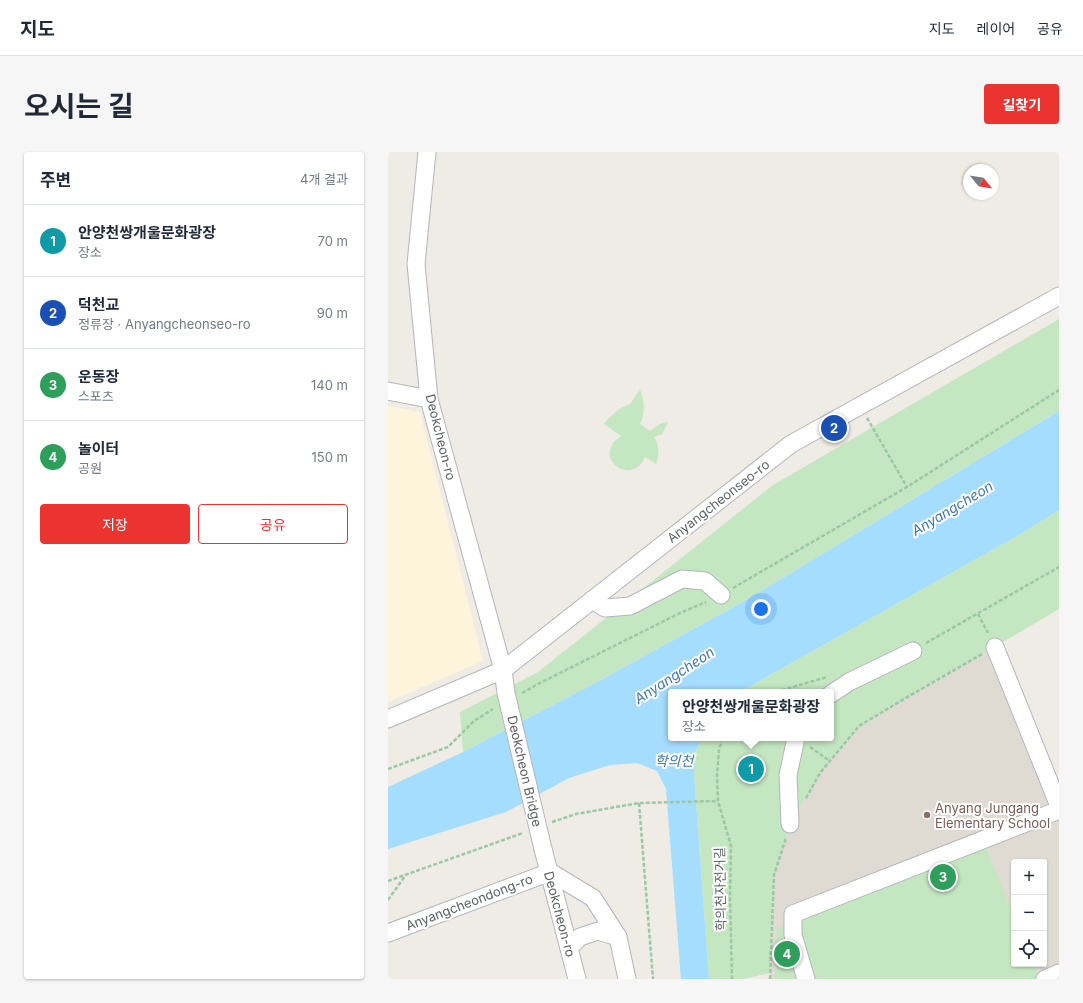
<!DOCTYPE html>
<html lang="ko">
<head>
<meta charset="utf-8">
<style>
	:root { --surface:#fff; --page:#f6f6f7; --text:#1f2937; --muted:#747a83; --line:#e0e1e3; --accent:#eb3330 }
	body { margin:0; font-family:Inter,"Noto Sans KR",sans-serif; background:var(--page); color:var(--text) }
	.controls { position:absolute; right:12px; bottom:12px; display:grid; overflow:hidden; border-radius:4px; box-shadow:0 1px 3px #0004 }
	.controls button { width:36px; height:36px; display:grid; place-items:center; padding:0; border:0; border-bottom:1px solid var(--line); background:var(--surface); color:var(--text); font:20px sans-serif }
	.compass { position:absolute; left:575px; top:12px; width:36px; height:36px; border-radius:50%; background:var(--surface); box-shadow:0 1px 3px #0004; rotate:120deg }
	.you { position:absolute; left:373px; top:457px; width:14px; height:14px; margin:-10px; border:3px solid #fff; border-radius:50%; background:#1a73e8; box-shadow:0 0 0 6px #1a73e833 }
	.badge { display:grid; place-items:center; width:26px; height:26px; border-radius:50%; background:var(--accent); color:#fff; font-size:13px; font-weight:700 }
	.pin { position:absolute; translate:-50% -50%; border:2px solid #fff; box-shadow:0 1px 4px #0006 }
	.popup { position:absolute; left:280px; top:537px; width:166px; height:52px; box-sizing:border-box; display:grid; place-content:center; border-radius:4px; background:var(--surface); filter:drop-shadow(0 1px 3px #0005); font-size:13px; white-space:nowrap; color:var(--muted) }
	.popup b { font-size:15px; color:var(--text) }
	.popup::after { content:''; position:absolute; left:50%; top:100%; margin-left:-8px; border:8px solid transparent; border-top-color:var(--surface) }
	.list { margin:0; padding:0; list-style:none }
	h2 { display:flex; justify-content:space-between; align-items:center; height:52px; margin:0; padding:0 16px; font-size:17px }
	h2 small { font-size:13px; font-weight:400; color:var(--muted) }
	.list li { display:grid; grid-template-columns:26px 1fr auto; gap:12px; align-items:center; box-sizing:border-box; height:72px; padding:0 16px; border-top:1px solid var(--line) }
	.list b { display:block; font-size:15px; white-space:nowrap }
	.list p { margin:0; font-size:13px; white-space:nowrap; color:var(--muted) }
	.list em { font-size:13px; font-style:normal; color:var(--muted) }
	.actions { display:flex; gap:8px; padding:12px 16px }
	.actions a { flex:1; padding:9px 0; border:1px solid var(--accent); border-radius:4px; text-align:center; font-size:14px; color:var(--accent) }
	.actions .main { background:var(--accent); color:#fff }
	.icon { flex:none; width:22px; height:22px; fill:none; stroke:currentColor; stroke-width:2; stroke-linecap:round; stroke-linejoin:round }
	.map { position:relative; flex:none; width:671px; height:827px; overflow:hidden; border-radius:4px }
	header { display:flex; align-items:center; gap:24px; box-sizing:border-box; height:56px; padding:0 20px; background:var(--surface); border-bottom:1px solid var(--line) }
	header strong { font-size:19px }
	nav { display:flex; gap:22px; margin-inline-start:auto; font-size:14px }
	.intro { display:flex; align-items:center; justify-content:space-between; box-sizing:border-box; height:96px; padding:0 24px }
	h1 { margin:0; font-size:28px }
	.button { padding:10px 18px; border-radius:4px; background:var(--accent); color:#fff; font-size:14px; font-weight:700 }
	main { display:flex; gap:24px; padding:0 24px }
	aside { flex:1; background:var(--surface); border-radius:4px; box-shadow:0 1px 3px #0004 }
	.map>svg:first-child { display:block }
</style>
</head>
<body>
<header>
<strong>지도</strong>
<nav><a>지도</a><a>레이어</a><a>공유</a></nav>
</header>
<div class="intro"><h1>오시는 길</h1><a class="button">길찾기</a></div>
<main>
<aside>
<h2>주변<small>4개 결과</small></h2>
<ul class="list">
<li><span class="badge" style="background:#0f9aa8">1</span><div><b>안양천쌍개울문화광장</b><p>장소</p></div><em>70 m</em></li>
<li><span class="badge" style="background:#1a4fb4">2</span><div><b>덕천교</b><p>정류장 · Anyangcheonseo-ro</p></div><em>90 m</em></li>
<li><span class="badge" style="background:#2e9e5b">3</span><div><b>운동장</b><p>스포츠</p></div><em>140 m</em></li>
<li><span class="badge" style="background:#2e9e5b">4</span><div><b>놀이터</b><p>공원</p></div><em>150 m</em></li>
</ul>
<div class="actions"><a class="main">저장</a><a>공유</a></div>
</aside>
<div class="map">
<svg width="671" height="827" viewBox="0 0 671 827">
	<rect width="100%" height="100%" fill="#efece5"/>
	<polygon fill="#fef4db" points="0,254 32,260 95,509 0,550"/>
	<path fill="#dfdbd3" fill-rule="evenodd" d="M 607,495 L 671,654 L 671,827 L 382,827 L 386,723 L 402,672 L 432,621 L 471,574 L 538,533 ZM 626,710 L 656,710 L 656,812 L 626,812 Z"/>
	<g fill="#c4e7c1">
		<polygon points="671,167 671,259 360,447 209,530 75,600 72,560 150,520 385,333"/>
		<path d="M 252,238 C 257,248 257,263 252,272 L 262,279 C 268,275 273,270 280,270 L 274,282 L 266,285 C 271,293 272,303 268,312 L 257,305 C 243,337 202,304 233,284 L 216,272 L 220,267 L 231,257 L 242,252 Z"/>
		<polygon points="671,358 671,457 607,495 538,533 471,574 432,621 402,672 386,723 382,821 355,827 321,827 306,623 308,598 314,586 443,586 443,540 352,540 631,383"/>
		<polygon points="595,688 626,764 626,812 646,812 652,827 387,827 389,776 401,772 405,762"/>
	</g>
	<polygon fill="#a5ddff" points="671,259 671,358 631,383 352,540 283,540 283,586 314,586 308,598 306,623 321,827 293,827 278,637 269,619 249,611 222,613 181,626 118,660 0,697 0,635 75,600 209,530 360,447"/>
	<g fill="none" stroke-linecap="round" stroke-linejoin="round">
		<g stroke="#b2b6ba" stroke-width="19">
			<g id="minor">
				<polyline points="39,0 28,112 41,247 115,518 118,541"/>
				<polyline points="0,239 41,247"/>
				<polyline points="204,448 217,456 242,454 294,427 317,429 333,443"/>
				<polyline points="607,495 671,654"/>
				<polyline points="443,542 461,530 525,499"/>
				<polyline points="0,567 115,518 403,292 671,144"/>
				<polyline points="402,672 400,623 408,586"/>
				<polyline points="155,697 189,827"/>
				<polyline points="0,781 162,720 205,746 230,785 239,827"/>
				<polyline points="181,796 192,785 210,779 230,785"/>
				<polyline points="418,827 405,783 405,762 671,658"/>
				<polyline points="657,827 671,821"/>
			</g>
		</g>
		<g stroke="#9ac8a5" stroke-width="2.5" stroke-dasharray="4 2" stroke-linecap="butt">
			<polyline points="479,266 519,335"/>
			<polyline points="345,436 519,335 671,238"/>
			<polyline points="590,462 600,481"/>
			<polyline points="538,491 671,415"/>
			<polyline points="388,540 439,525"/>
			<polyline points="134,541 152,531 292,461 318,450"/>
			<polyline points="335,586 331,597 329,623 330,649 343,694 342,744 344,827"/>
			<polyline points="422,595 442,609"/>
			<polyline points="0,617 60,595 86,569 105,557"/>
			<polyline points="418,646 432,621 471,574 511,550 594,502"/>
			<polyline points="251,651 265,827"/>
			<polyline points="164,670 188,662 251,651 330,649"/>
			<polyline points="0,729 135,681"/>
			<polyline points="0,748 17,724"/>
			<polyline points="382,827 386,723 398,686"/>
		</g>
		<use href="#minor" stroke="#fff" stroke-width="17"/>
		<g stroke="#b2b6ba" stroke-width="19" stroke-linecap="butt">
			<polyline id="minor-bridge" points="118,541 155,697"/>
		</g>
		<use href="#minor-bridge" stroke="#fff" stroke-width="17"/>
	</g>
	<circle fill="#8d6e63" stroke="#fff" stroke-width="1.5" cx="539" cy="663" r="4"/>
	<g text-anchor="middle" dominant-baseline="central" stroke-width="4" stroke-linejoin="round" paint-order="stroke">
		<g font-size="13" fill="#5d6166" stroke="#fff">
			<text transform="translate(53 285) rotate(76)">Deokcheon-ro</text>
			<text transform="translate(330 349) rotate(-38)">Anyangcheonseo-ro</text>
			<text transform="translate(137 619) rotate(77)">Deokcheon Bridge</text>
			<text transform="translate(332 737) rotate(-91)">학의천자전거길</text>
			<text transform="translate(81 750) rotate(-21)">Anyangcheondong-ro</text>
			<text transform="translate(172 762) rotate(75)">Deokcheon-ro</text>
		</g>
		<g font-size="13" fill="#785e54" stroke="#fff" text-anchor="start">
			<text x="547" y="656">Anyang Jungang<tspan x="547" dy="15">Elementary School</tspan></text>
		</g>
		<g font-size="14" font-style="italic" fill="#3e79aa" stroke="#fff">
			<text transform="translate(564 356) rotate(-31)">Anyangcheon</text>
			<text transform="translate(286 523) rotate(-33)">Anyangcheon</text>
			<text x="286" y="608">학의천</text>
		</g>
	</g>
</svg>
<div class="controls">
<button>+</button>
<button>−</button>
<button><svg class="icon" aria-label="locate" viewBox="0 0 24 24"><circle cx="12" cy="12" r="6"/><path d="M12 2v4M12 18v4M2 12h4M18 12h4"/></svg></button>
</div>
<svg class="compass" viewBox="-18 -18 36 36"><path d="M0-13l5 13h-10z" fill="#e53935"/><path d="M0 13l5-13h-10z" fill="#747a83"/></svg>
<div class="you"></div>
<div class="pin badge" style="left:363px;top:617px;background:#0f9aa8">1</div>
<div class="popup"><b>안양천쌍개울문화광장</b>장소</div>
<div class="pin badge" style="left:446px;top:276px;background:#1a4fb4">2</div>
<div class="pin badge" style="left:555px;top:725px;background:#2e9e5b">3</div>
<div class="pin badge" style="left:399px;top:802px;background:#2e9e5b">4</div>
</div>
</main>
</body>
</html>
